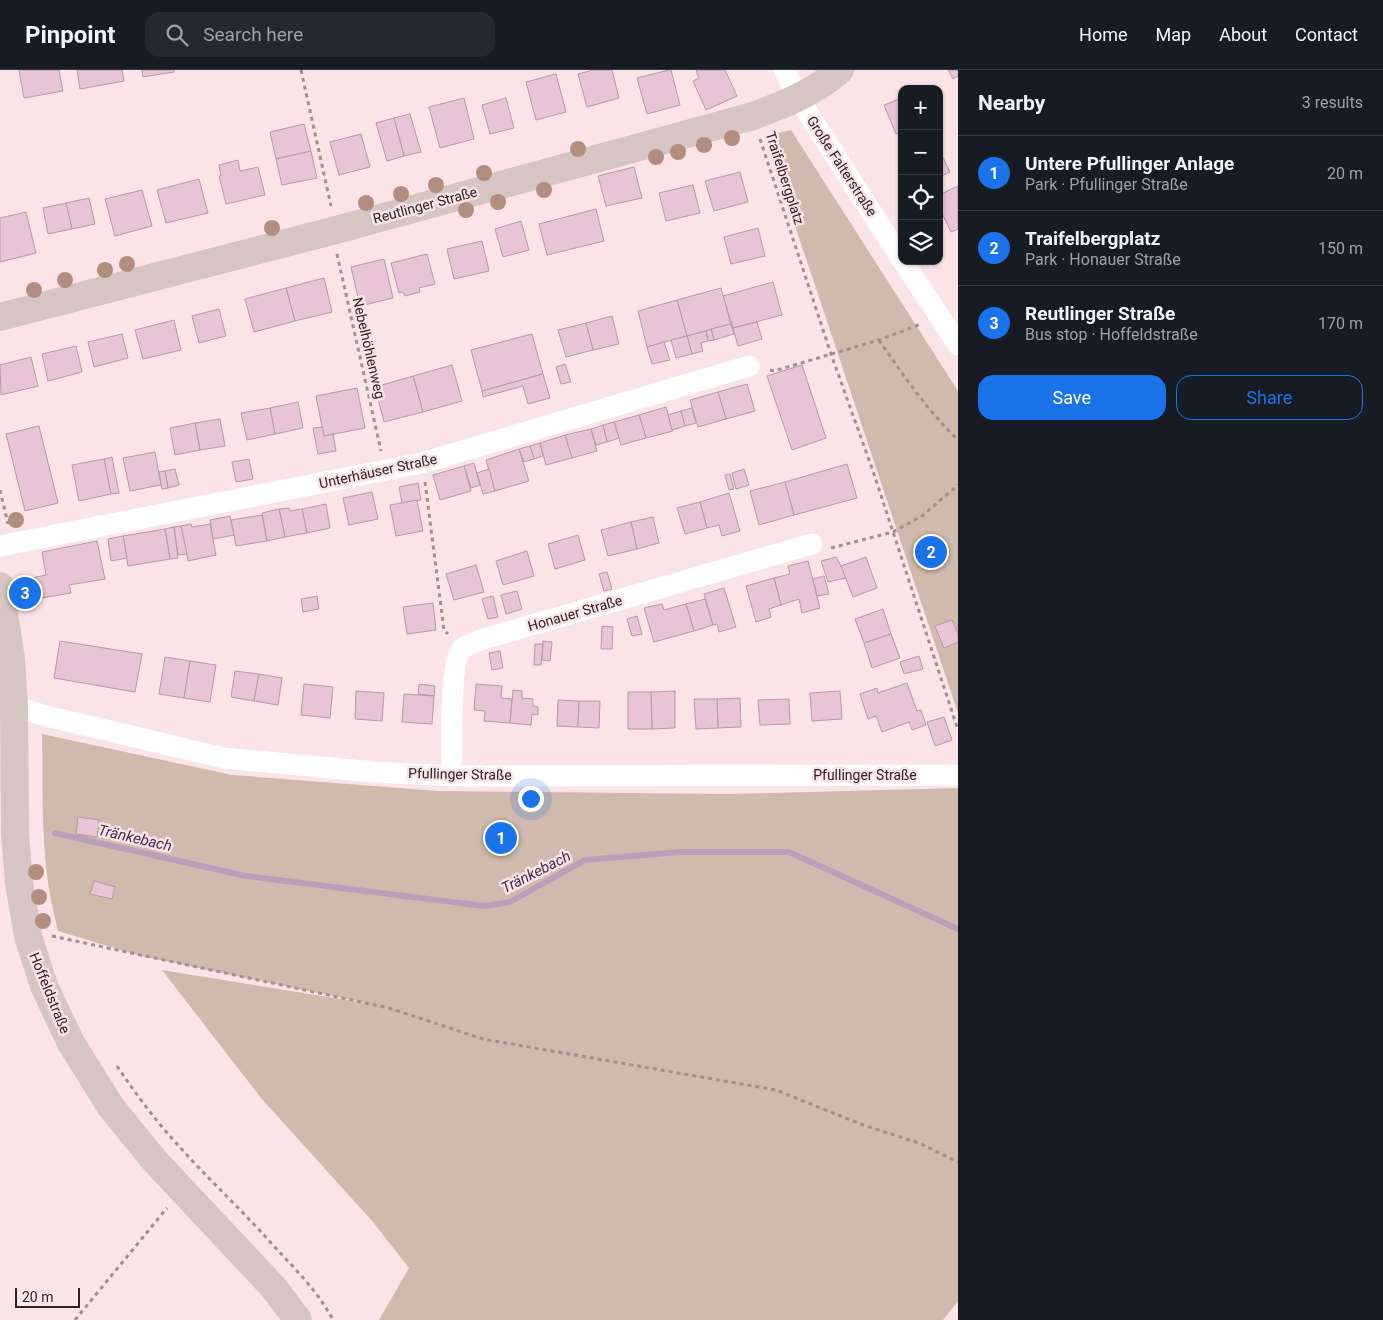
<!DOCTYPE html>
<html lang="en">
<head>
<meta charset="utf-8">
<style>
	:root { --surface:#171b24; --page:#242831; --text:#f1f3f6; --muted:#9ea1a6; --line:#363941; --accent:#1a73e8 }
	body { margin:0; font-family:Roboto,sans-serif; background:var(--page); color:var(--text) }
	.controls { position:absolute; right:15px; top:15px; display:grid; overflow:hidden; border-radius:10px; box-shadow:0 1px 4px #0004 }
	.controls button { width:45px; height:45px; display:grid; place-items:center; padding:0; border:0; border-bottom:1px solid var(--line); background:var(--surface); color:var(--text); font:25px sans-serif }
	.scale { position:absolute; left:15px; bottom:12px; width:65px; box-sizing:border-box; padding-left:5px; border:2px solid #2d2224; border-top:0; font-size:14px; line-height:18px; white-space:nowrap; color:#2d2224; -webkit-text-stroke:4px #fbe4e7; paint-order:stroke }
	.you { position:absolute; left:530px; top:728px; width:18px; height:18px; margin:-12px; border:4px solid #fff; border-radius:50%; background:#1a73e8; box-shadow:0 0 0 8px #1a73e833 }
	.badge { display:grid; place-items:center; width:32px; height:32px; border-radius:50%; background:var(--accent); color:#fff; font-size:16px; font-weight:700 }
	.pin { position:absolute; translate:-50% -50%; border:2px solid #fff; box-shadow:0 1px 5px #0006 }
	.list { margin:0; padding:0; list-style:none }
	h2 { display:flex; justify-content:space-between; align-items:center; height:65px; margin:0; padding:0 20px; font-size:21px }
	h2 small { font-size:16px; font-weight:400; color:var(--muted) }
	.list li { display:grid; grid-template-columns:32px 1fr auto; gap:15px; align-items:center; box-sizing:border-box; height:75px; padding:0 20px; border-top:1px solid var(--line) }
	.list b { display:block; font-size:19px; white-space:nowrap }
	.list p { margin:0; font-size:16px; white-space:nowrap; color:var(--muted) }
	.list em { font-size:16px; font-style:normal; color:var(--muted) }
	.actions { display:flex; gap:10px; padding:15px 20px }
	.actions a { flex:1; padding:11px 0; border:1px solid var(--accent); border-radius:15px; text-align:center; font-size:18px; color:var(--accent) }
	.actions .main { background:var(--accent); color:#fff }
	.icon { flex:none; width:28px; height:28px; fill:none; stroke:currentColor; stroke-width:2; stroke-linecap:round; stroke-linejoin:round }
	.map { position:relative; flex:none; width:958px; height:1250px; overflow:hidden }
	header { display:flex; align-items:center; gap:30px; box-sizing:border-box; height:70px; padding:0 25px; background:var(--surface); border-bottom:1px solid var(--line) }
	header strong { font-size:24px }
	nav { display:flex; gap:28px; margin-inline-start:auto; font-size:18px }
	.search { width:350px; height:45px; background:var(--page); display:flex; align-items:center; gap:12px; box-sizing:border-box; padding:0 18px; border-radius:15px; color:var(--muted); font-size:19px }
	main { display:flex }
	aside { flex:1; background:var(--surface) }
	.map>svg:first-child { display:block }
</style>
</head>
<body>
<header>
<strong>Pinpoint</strong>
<div class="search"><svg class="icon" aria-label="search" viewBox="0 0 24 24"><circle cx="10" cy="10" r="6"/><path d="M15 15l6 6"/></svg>Search here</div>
<nav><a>Home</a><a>Map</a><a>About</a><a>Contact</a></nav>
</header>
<main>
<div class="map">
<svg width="958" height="1250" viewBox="0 0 958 1250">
	<rect width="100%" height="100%" fill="#fbe4e7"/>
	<g fill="#d0b9ad">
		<polygon points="791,60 958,321 958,643 765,66"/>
		<path d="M 42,664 L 232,705 L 438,721 L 730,724 L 958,718 L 958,1231 L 943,1250 L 379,1250 L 409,1198 L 373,1152 L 261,1028 L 162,900 L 371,934 L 141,886 L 58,861 C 55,847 51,833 49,819 C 41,768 43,716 42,664 Z"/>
	</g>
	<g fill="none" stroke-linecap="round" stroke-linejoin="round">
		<polyline stroke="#ba9fbb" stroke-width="6" points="55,763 246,806 484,836 510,832 585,790 681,782 789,782 958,859"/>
	</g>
	<g fill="#e9c3d6" stroke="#b29aa6">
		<polygon points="19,0 59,0 63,21 24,28"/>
		<polygon points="77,0 122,0 124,11 80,19"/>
		<polygon points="142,0 174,0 174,2 143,7"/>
		<polygon points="593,0 612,0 619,28 587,37 578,4"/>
		<polygon points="669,0 671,0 680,35 647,44 637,8"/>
		<polygon points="696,0 725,0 737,26 706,40 693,11 699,8"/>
		<polygon points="948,0 958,0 958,6 953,9"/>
		<polygon points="556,4 566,42 536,50 526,12"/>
		<polygon points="464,28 474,69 440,78 429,37"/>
		<polygon points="506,28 514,58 490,64 482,35"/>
		<polygon points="902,28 902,62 896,64 884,35"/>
		<polygon points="410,44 421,82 404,86 394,48"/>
		<polygon points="394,48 404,86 387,91 376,53"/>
		<polygon points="304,54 311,81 276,89 270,62"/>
		<polygon points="361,64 370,97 339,105 330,72"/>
		<polygon points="939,79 950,102 939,107"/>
		<polygon points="311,81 317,108 282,115 276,89"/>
		<polygon points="238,90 240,101 258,97 265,125 226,134 219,106 221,106 219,95"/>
		<polygon points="634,97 642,128 606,136 598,106"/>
		<polygon points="740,102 748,132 714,141 705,111"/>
		<polygon points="199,109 208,143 166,153 157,120"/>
		<polygon points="693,115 700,143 666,151 659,123"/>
		<polygon points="958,116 958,159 951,162 939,137 939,125"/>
		<polygon points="142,120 152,156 115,166 105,129"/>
		<polygon points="89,128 95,154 72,159 66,133"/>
		<polygon points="66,133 72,159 48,164 43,138"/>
		<polygon points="596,139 604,171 547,185 539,154"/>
		<polygon points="26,142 36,183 0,192 0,148"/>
		<polygon points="521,151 529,180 503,187 495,159"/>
		<polygon points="758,158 765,186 731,194 724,167"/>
		<polygon points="482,171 489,201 454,209 447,179"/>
		<polygon points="427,184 435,214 419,218 420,222 405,226 403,222 399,223 391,193"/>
		<polygon points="384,189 393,228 360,236 351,197"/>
		<polygon points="324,208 332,242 295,251 286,218"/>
		<polygon points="773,212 782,245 733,258 723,226"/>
		<polygon points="286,218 295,251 254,262 245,229"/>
		<polygon points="721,218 731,254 687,266 677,230"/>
		<polygon points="677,230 687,266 647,277 638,241"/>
		<polygon points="219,239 226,266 199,273 192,246"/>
		<polygon points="612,246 619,274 593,280 586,253"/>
		<polygon points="174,250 181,280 143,289 135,260"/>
		<polygon points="757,252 762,269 738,276 733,258"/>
		<polygon points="586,253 593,280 566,287 558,260"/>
		<polygon points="731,254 734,264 714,270 711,259"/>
		<polygon points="711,259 714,270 708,271 706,261"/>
		<polygon points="706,261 708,271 701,273 703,281 692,284 687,266"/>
		<polygon points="122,264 128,288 94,297 88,272"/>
		<polygon points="532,264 543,304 482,321 471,280"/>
		<polygon points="687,266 692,284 676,288 671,270"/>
		<polygon points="664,272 670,290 652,294 647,277"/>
		<polygon points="76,276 82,302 48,311 42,284"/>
		<polygon points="31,287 38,316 1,325 0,295"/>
		<polygon points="565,294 571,312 561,314 556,297"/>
		<polygon points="452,295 462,331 423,342 413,306"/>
		<polygon points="802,295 826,368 792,380 767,306"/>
		<polygon points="543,304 550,328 528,334 523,316 483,327 482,321"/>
		<polygon points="413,306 423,342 384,352 375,317"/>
		<polygon points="747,314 755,341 726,349 718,322"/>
		<polygon points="357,318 365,358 324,366 316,326"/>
		<polygon points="718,322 726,349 698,357 690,330"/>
		<polygon points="298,332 303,358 275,364 270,338"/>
		<polygon points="666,337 673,361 646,368 639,345"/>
		<polygon points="270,338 275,364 247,370 241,343"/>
		<polygon points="692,338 696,353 685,356 681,341"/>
		<polygon points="681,341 685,356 672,360 668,345"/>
		<polygon points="639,345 646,368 621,375 614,352"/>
		<polygon points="220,349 225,376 200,380 195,353"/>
		<polygon points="614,352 619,368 607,372 603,355"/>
		<polygon points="195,353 200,380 175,385 170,358"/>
		<polygon points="603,355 607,372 596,375 591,359"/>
		<polygon points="39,356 58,433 25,441 6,364"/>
		<polygon points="322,357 324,366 333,364 336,381 318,384 313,358"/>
		<polygon points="591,359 597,381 572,388 565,365"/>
		<polygon points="565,365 572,388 546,395 540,373"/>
		<polygon points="540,373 543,386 534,389 530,376"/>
		<polygon points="530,376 534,389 524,392 519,379"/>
		<polygon points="519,379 529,411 495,421 486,390"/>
		<polygon points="155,382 161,415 130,421 123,388"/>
		<polygon points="112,387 119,423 111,424 104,389"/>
		<polygon points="104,389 111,424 79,431 72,395"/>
		<polygon points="249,389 253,409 236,412 232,392"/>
		<polygon points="474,393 480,415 471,418 464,396"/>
		<polygon points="847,394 857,428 794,445 785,412"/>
		<polygon points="464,396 471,421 440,430 433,405"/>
		<polygon points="175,399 179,415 168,418 165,401"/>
		<polygon points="489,399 495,421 483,424 477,403"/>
		<polygon points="744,399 749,415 736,419 732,403"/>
		<polygon points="165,401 168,418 162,419 159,402"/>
		<polygon points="730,404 734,419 729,420 725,405"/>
		<polygon points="785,412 794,445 759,455 750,421"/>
		<polygon points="418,413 421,430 402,433 399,417"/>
		<polygon points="372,422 378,449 349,455 343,428"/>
		<polygon points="729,423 740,461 722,466 719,455 707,458 700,432"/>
		<polygon points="417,430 423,461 396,466 390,435"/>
		<polygon points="700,432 707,458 685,464 677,438"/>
		<polygon points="326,434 330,458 307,463 302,439"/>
		<polygon points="289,438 290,441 302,439 307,463 285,467 279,439"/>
		<polygon points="279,439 285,467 267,471 262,443"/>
		<polygon points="262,445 267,471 236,476 231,450"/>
		<polygon points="230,446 234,465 213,469 210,450"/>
		<polygon points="653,447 659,473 637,479 631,452"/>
		<polygon points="631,452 637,479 608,486 601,460"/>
		<polygon points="191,454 192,457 210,454 216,485 188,491 181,456"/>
		<polygon points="181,456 187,484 178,485 174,457"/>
		<polygon points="174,457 178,488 170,489 165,459"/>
		<polygon points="165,459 170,489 128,496 123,466"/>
		<polygon points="578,465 585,490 555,499 548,474"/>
		<polygon points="123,466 127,488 111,491 108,469"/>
		<polygon points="97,471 105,509 69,515 71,523 36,529 32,508 46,505 42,482"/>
		<polygon points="527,481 534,506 503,515 496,491"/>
		<polygon points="836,487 841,496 846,508 828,512 821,491"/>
		<polygon points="866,487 877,518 853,527 841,496"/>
		<polygon points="808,491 820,538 802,543 799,529 781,535 774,508 790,504 788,496"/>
		<polygon points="476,495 484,522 454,530 446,504"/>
		<polygon points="607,502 612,519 604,521 599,504"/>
		<polygon points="824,506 829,524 817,526 813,509"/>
		<polygon points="774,508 781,535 769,539 771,547 756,552 746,516"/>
		<polygon points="724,518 736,557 719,562 717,554 713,555 704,524"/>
		<polygon points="517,521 522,539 506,544 501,525"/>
		<polygon points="317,526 319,539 303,542 301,529"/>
		<polygon points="493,526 498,547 488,549 482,529"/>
		<polygon points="705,529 713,555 694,561 686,534"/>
		<polygon points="433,533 436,560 407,564 403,537"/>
		<polygon points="662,534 664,540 686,534 694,561 654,572 644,538"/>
		<polygon points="883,539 891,564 864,573 855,549"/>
		<polygon points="637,546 642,564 632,566 627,549"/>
		<polygon points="952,550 958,564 958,572 944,578 935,556"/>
		<polygon points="602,556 613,557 612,579 601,579"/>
		<polygon points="891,564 900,588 872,598 864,573"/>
		<polygon points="60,571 142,584 135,622 54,608"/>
		<polygon points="543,571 552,572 550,591 542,590"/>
		<polygon points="535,574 543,574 541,595 534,595"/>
		<polygon points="500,581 503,598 492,600 489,583"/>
		<polygon points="919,586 923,599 904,604 900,592"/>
		<polygon points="165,587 190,591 184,628 159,624"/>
		<polygon points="190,591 216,595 210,632 184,628"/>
		<polygon points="235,601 259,604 254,631 231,627"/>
		<polygon points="259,604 282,608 278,635 254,631"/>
		<polygon points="907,613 917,641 921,640 926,655 912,660 909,652 882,662 876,646 868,649 860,624 877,618 878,623"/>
		<polygon points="304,614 333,617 330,648 301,645"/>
		<polygon points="419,614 435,616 434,626 418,624"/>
		<polygon points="476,614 502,616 501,628 512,629 510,653 484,651 485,641 474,640"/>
		<polygon points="513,620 522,621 522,628 533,629 533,636 538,637 538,645 532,644 531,655 510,653"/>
		<polygon points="356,621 384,623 382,651 355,649"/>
		<polygon points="675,621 675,658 652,659 651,622"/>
		<polygon points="840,621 842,649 812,651 810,623"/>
		<polygon points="628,622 651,622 652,659 628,659"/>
		<polygon points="404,624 434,626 432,654 402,652"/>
		<polygon points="740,628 741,657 718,658 717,629"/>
		<polygon points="694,629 717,629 718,658 696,659"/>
		<polygon points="789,629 790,654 760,655 758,630"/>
		<polygon points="558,630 579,631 578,657 557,656"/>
		<polygon points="579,631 600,631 599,658 578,657"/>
		<polygon points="944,647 952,670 935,676 927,652"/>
		<polygon points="78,747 99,750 97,767 76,764"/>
		<polygon points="94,811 115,817 112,829 90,824"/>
	</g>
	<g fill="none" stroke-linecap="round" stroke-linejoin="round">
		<g stroke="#a18f92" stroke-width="3" stroke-dasharray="4 4" stroke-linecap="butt">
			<polyline points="301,0 331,136"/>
			<polyline points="760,69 831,284 873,401 958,660"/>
			<polyline points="337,184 381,381"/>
			<path d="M 879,270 C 903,305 927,340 958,370"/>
			<polyline points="770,300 774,301 879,270 921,254"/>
			<polyline points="425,412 444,560 448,564"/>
			<polyline points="0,420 8,454"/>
			<polyline points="831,478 893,462 922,446 958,415"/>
			<polyline points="52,866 389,938 483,969 776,1020 863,1055 919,1073 958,1092"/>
			<path d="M 117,996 C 135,1023 155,1050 177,1074 C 207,1108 241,1139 271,1173 C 293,1197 318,1221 333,1250"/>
			<polyline points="75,1250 167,1138"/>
		</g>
		<g stroke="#fff" stroke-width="21">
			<polyline points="784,0 799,29 902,190"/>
			<polyline points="903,191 958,275"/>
			<polyline points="0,476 422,393 749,296"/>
			<polyline points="1,632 46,646 224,688 374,702 452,706 958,705"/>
			<path d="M 452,706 C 452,684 449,591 462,579 C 466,575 475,573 480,570 L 812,474"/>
		</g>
		<g stroke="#d5c6c3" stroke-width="28">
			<path d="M 0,247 L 336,160 L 753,46 C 785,34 814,23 840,0"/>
			<polyline points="0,516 11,589 14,636 15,764 19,813 28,866 44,916 71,973 111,1037 154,1090 274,1218 298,1250"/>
		</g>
	</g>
	<g fill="#b38d7e">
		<circle cx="732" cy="68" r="8"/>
		<circle cx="704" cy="75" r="8"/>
		<circle cx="578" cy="79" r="8"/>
		<circle cx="678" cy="82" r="8"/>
		<circle cx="656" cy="87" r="8"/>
		<circle cx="484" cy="103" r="8"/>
		<circle cx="436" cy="115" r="8"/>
		<circle cx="544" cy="120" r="8"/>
		<circle cx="401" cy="124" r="8"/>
		<circle cx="498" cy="132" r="8"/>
		<circle cx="366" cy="133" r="8"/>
		<circle cx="466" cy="140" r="8"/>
		<circle cx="272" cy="158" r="8"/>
		<circle cx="127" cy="194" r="8"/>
		<circle cx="105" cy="200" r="8"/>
		<circle cx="65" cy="210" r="8"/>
		<circle cx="34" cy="220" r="8"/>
		<circle cx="16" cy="450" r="8"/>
		<circle cx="36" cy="802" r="8"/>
		<circle cx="39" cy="827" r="8"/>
		<circle cx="43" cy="851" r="8"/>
	</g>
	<g text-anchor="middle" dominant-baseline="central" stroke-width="5" stroke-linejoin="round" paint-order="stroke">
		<g font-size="14" fill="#2d2224" stroke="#fbe4e7">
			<text transform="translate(842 96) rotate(57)">Große Falterstraße</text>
			<text transform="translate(785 108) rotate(72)">Traifelbergplatz</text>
			<text transform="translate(425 135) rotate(-15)">Reutlinger Straße</text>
			<text transform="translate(369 278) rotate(77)">Nebelhöhlenweg</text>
			<text transform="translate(378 401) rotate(-12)">Unterhäuser Straße</text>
			<text transform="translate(575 543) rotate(-16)">Honauer Straße</text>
			<text transform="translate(460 704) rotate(1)">Pfullinger Straße</text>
			<text x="865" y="705">Pfullinger Straße</text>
			<text transform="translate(50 923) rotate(68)">Hoffeldstraße</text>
		</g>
		<g font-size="15" font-style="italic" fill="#4b274e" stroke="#fbe4e7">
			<text transform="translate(135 768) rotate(13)">Tränkebach</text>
			<text transform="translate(536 802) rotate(-27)">Tränkebach</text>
		</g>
	</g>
</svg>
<div class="controls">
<button>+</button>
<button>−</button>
<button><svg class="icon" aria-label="locate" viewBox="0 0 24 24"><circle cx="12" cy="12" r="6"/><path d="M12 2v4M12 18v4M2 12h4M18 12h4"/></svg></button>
<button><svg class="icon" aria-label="layers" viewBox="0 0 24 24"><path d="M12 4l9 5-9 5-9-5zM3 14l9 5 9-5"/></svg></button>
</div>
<div class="scale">20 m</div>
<div class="you"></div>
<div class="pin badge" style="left:501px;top:768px">1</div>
<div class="pin badge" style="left:931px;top:482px">2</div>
<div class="pin badge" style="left:25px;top:523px">3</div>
</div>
<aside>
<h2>Nearby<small>3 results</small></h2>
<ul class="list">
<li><span class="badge">1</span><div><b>Untere Pfullinger Anlage</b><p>Park · Pfullinger Straße</p></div><em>20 m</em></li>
<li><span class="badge">2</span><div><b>Traifelbergplatz</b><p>Park · Honauer Straße</p></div><em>150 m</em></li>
<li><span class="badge">3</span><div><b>Reutlinger Straße</b><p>Bus stop · Hoffeldstraße</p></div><em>170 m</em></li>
</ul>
<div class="actions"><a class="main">Save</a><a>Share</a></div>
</aside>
</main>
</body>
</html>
